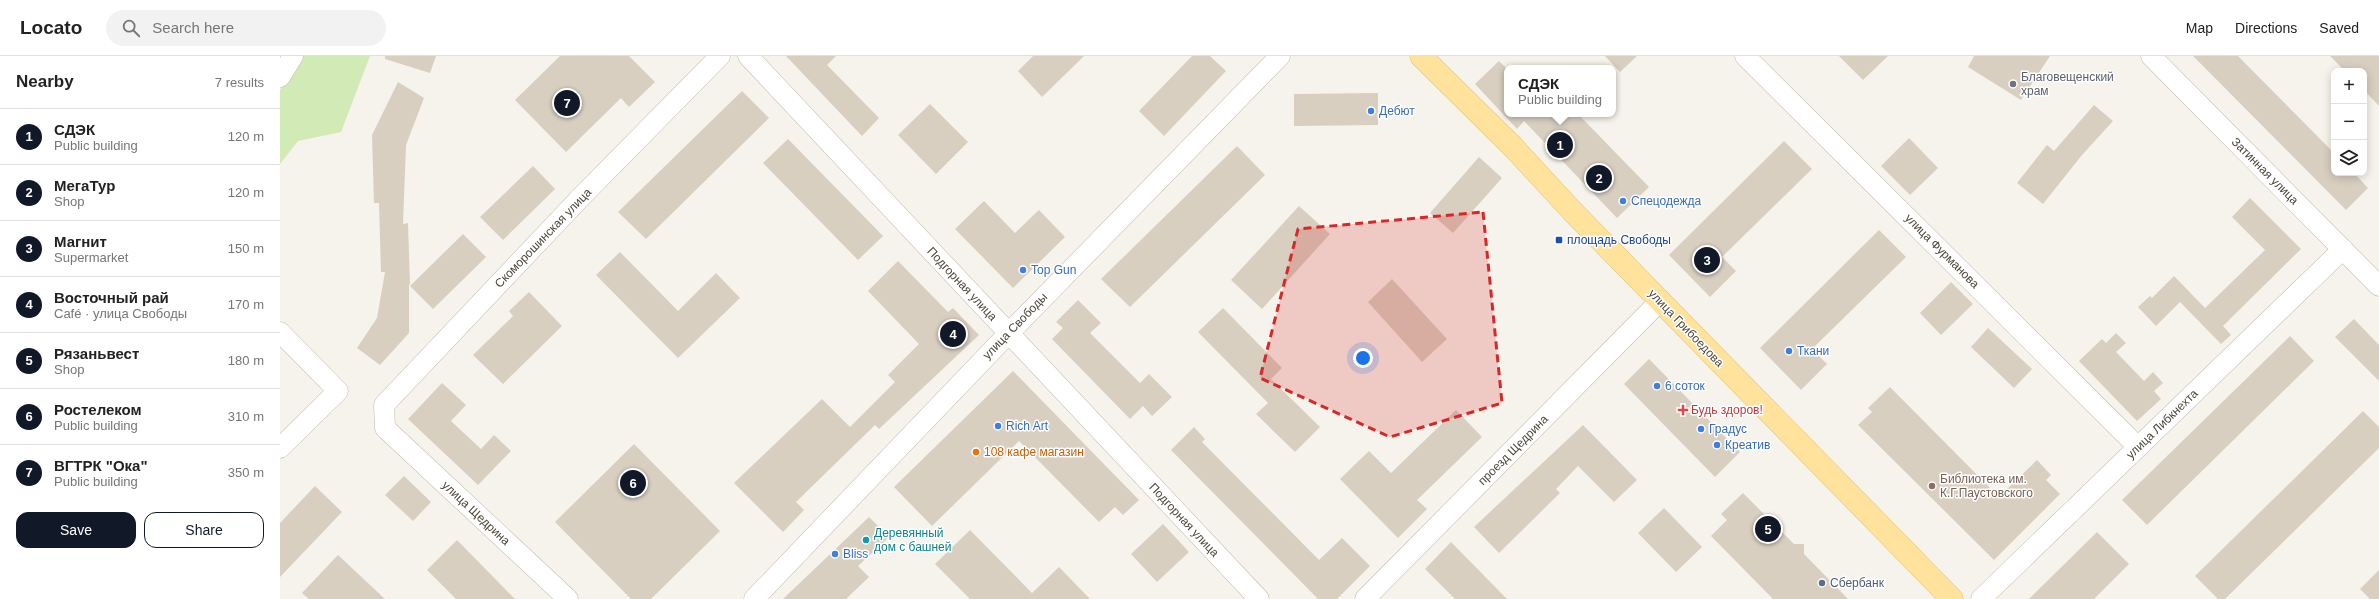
<!DOCTYPE html>
<html lang="en">
<head>
<meta charset="utf-8">
<style>
	:root { --surface:#fff; --page:#f2f2f2; --text:#222; --muted:#767676; --line:#e0e0e0; --accent:#111827 }
	body { margin:0; font-family:Helvetica,sans-serif; background:var(--page); color:var(--text) }
	.controls { position:absolute; right:12px; top:12px; display:grid; overflow:hidden; border-radius:8px; box-shadow:0 2px 10px #0003 }
	.controls button { width:36px; height:36px; display:grid; place-items:center; padding:0; border:0; border-bottom:1px solid var(--line); background:var(--surface); color:var(--text); font:20px sans-serif }
	.you { position:absolute; left:1083px; top:302px; width:14px; height:14px; margin:-10px; border:3px solid #fff; border-radius:50%; background:#1a73e8; box-shadow:0 0 0 6px #1a73e833 }
	.badge { display:grid; place-items:center; width:26px; height:26px; border-radius:50%; background:var(--accent); color:#fff; font-size:13px; font-weight:700 }
	.pin { position:absolute; translate:-50% -50%; border:2px solid #fff; box-shadow:0 1px 4px #0006 }
	.popup { position:absolute; left:1224px; top:9px; width:112px; height:52px; box-sizing:border-box; display:grid; place-content:center; border-radius:8px; background:var(--surface); filter:drop-shadow(0 1px 3px #0005); font-size:13px; white-space:nowrap; color:var(--muted) }
	.popup b { font-size:15px; color:var(--text) }
	.popup::after { content:''; position:absolute; left:50%; top:100%; margin-left:-8px; border:8px solid transparent; border-top-color:var(--surface) }
	.list { margin:0; padding:0; list-style:none }
	h2 { display:flex; justify-content:space-between; align-items:center; height:52px; margin:0; padding:0 16px; font-size:17px }
	h2 small { font-size:13px; font-weight:400; color:var(--muted) }
	.list li { display:grid; grid-template-columns:26px 1fr auto; gap:12px; align-items:center; box-sizing:border-box; height:56px; padding:0 16px; border-top:1px solid var(--line) }
	.list b { display:block; font-size:15px; white-space:nowrap }
	.list p { margin:0; font-size:13px; white-space:nowrap; color:var(--muted) }
	.list em { font-size:13px; font-style:normal; color:var(--muted) }
	.actions { display:flex; gap:8px; padding:12px 16px }
	.actions a { flex:1; padding:9px 0; border:1px solid var(--accent); border-radius:12px; text-align:center; font-size:14px; color:var(--accent) }
	.actions .main { background:var(--accent); color:#fff }
	.icon { flex:none; width:22px; height:22px; fill:none; stroke:currentColor; stroke-width:2; stroke-linecap:round; stroke-linejoin:round }
	.map { position:relative; flex:none; width:2099px; height:543px; overflow:hidden }
	header { display:flex; align-items:center; gap:24px; box-sizing:border-box; height:56px; padding:0 20px; background:var(--surface); border-bottom:1px solid var(--line) }
	header strong { font-size:19px }
	nav { display:flex; gap:22px; margin-inline-start:auto; font-size:14px }
	.search { width:280px; height:36px; background:var(--page); display:flex; align-items:center; gap:10px; box-sizing:border-box; padding:0 14px; border-radius:22px; color:var(--muted); font-size:15px }
	main { display:flex }
	aside { flex:1; background:var(--surface) }
	.map>svg:first-child { display:block }
</style>
</head>
<body>
<header>
<strong>Locato</strong>
<div class="search"><svg class="icon" aria-label="search" viewBox="0 0 24 24"><circle cx="10" cy="10" r="6"/><path d="M15 15l6 6"/></svg>Search here</div>
<nav><a>Map</a><a>Directions</a><a>Saved</a></nav>
</header>
<main>
<aside>
<h2>Nearby<small>7 results</small></h2>
<ul class="list">
<li><span class="badge">1</span><div><b>СДЭК</b><p>Public building</p></div><em>120 m</em></li>
<li><span class="badge">2</span><div><b>МегаТур</b><p>Shop</p></div><em>120 m</em></li>
<li><span class="badge">3</span><div><b>Магнит</b><p>Supermarket</p></div><em>150 m</em></li>
<li><span class="badge">4</span><div><b>Восточный рай</b><p>Café · улица Свободы</p></div><em>170 m</em></li>
<li><span class="badge">5</span><div><b>Рязаньвест</b><p>Shop</p></div><em>180 m</em></li>
<li><span class="badge">6</span><div><b>Ростелеком</b><p>Public building</p></div><em>310 m</em></li>
<li><span class="badge">7</span><div><b>ВГТРК &quot;Ока&quot;</b><p>Public building</p></div><em>350 m</em></li>
</ul>
<div class="actions"><a class="main">Save</a><a>Share</a></div>
</aside>
<div class="map">
<svg width="2099" height="543" viewBox="0 0 2099 543">
	<rect width="100%" height="100%" fill="#f6f3ec"/>
	<polygon fill="#d2eab5" points="22,0 90,0 61,76 18,85 0,108 0,34"/>
	<g fill="#d8cfc1">
		<polygon points="105,0 156,0 150,17 105,3"/>
		<polygon points="280,0 349,0 375,26 349,51 341,42 286,96 235,44"/>
		<polygon points="506,0 556,0 547,9 599,62 582,80"/>
		<polygon points="753,0 804,0 762,41 738,15"/>
		<polygon points="912,0 930,0 946,15 884,80 859,55"/>
		<polygon points="1325,0 1357,0 1340,16"/>
		<polygon points="1559,0 1608,0 1583,24"/>
		<polygon points="1694,0 1770,0 1741,44 1688,11"/>
		<polygon points="1913,0 1958,0 2054,97 2054,117 2074,117 2088,132 2066,154"/>
		<polygon points="2050,0 2099,0 2099,50 2084,34 2084,15 2065,15"/>
		<polygon points="1219,5 1227,13 1227,58 1298,58 1369,131 1337,162 1244,65 1237,73 1195,28"/>
		<polygon points="118,26 144,42 126,89 123,168 128,167 130,229 129,228 129,277 100,309 77,292 97,262 105,216 101,216 99,147 94,147 92,79"/>
		<polygon points="462,35 489,62 366,183 338,156"/>
		<polygon points="1098,37 1098,69 1014,70 1014,38"/>
		<polygon points="650,48 688,86 656,118 618,79"/>
		<polygon points="1814,49 1833,65 1802,99 1763,148 1737,127 1767,89 1774,95"/>
		<polygon points="1629,82 1658,112 1630,139 1601,110"/>
		<polygon points="508,83 603,180 578,204 483,107"/>
		<polygon points="1504,85 1532,113 1442,201 1456,215 1430,241 1389,199"/>
		<polygon points="957,90 985,119 850,251 821,223"/>
		<polygon points="1199,101 1222,122 1173,177 1150,157"/>
		<polygon points="253,110 275,133 223,184 200,161"/>
		<polygon points="1970,142 2021,193 1943,270 1951,279 1941,288 1900,246 1876,270 1858,251 1870,240 1872,242 1894,220 1925,252 1985,194 1952,161"/>
		<polygon points="704,145 735,177 759,154 785,181 733,232 675,173"/>
		<polygon points="1019,150 1050,178 982,253 951,224"/>
		<polygon points="1599,174 1626,201 1532,293 1547,308 1521,334 1480,292"/>
		<polygon points="183,178 206,201 153,253 130,230"/>
		<polygon points="340,196 398,255 436,217 460,242 398,302 316,219"/>
		<polygon points="618,205 668,256 673,252 699,279 599,373 595,369 516,446 524,454 503,476 454,427 542,343 570,371 615,326 608,319 639,288 588,235"/>
		<polygon points="1112,223 1167,283 1142,306 1088,246"/>
		<polygon points="1671,226 1693,248 1661,279 1640,257"/>
		<polygon points="249,236 282,270 223,328 193,299 233,260 229,255"/>
		<polygon points="798,244 821,267 810,277 860,327 869,318 892,341 872,360 863,350 850,363 772,283 783,272 776,266"/>
		<polygon points="943,252 1002,312 991,323 1040,371 1015,396 976,358 988,347 918,276"/>
		<polygon points="2074,263 2099,289 2099,325 2055,281"/>
		<polygon points="1708,272 1752,313 1734,332 1691,291"/>
		<polygon points="1836,277 1846,287 1836,296 1864,325 1873,316 1883,327 1874,335 1881,343 1857,365 1799,305 1822,283 1826,287"/>
		<polygon points="2010,280 2034,305 1867,469 1842,444"/>
		<polygon points="1369,303 1460,396 1435,421 1344,328"/>
		<polygon points="733,315 859,444 843,459 835,451 819,466 739,385 652,470 614,431"/>
		<polygon points="162,327 186,349 171,365 201,393 214,379 231,395 198,429 128,363"/>
		<polygon points="1610,331 1719,441 1757,404 1771,419 1766,424 1780,438 1714,504 1578,369 1592,356 1588,352"/>
		<polygon points="1176,354 1202,381 1137,444 1147,453 1118,482 1060,423 1089,395 1111,417"/>
		<polygon points="2083,355 2099,371 2099,392 1945,543 1938,543 1915,520"/>
		<polygon points="1303,369 1357,424 1334,446 1298,410 1276,433 1280,437 1219,497 1194,471"/>
		<polygon points="914,371 925,383 922,386 1039,504 1062,482 1090,510 1057,543 1038,543 891,394"/>
		<polygon points="354,388 440,475 371,543 351,543 275,466"/>
		<polygon points="124,420 151,446 133,465 105,439"/>
		<polygon points="35,430 62,456 0,521 0,467"/>
		<polygon points="1463,437 1514,488 1524,488 1524,498 1568,543 1493,543 1431,480 1447,464 1441,458"/>
		<polygon points="1384,452 1422,491 1396,516 1358,477"/>
		<polygon points="589,461 609,481 578,510 589,521 566,543 503,543"/>
		<polygon points="883,468 909,496 877,526 851,498"/>
		<polygon points="690,474 752,537 779,511 810,543 690,543 655,508"/>
		<polygon points="1817,476 1849,508 1814,543 1749,543"/>
		<polygon points="177,484 235,543 176,543 147,514"/>
		<polygon points="1171,486 1227,543 1175,543 1145,513"/>
		<polygon points="58,499 105,543 29,543 22,537"/>
		<polygon points="2099,514 2099,543 2090,543 2080,533"/>
	</g>
	<g fill="none" stroke-linecap="round" stroke-linejoin="round">
		<g stroke="#c2bbae" stroke-width="21">
			<g id="minor">
				<polyline points="468,0 979,543"/>
				<polyline points="1465,0 1858,391"/>
				<polyline points="1871,0 2099,230"/>
				<polyline points="0,21 13,0"/>
				<polyline points="0,276 58,335 0,392"/>
				<polyline points="288,543 105,372 104,349 302,140 440,0"/>
				<polyline points="474,543 729,277 1000,0"/>
				<polyline points="1085,543 1380,245"/>
				<polyline points="1701,543 2063,193"/>
			</g>
		</g>
		<g stroke="#e6c16a" stroke-width="23">
			<polyline id="major" points="1141,0 1233,91 1294,157 1672,543"/>
		</g>
		<use href="#minor" stroke="#fff" stroke-width="20"/>
		<use href="#major" stroke="#ffe39c" stroke-width="22"/>
	</g>
	<path fill="#d62828" fill-opacity="0.2" stroke="#d62828" stroke-width="3" stroke-dasharray="8 5" stroke-linejoin="round" d="M 1203,156 L 1222,347 L 1110,381 L 980,322 L 1018,173 Z"/>
	<circle fill="#6b7280" stroke="#fff" stroke-width="1.5" cx="1733" cy="28" r="4"/>
	<g fill="#3f7fe0" stroke="#fff" stroke-width="1.5">
		<circle cx="1091" cy="55" r="4"/>
		<circle cx="1343" cy="145" r="4"/>
		<circle cx="743" cy="214" r="4"/>
		<circle cx="1509" cy="295" r="4"/>
		<circle cx="1377" cy="330" r="4"/>
		<circle cx="718" cy="370" r="4"/>
		<circle cx="1421" cy="373" r="4"/>
		<circle cx="1437" cy="389" r="4"/>
		<circle cx="555" cy="498" r="4"/>
	</g>
	<rect fill="#1a4fb4" stroke="#fff" stroke-width="1.5" x="1275" y="180" width="8" height="8" rx="2"/>
	<path fill="#e0444e" stroke="#fff" stroke-width="1.5" d="M1401 348h4v4h4v4h-4v4h-4v-4h-4v-4h4z"/>
	<circle fill="#e8710a" stroke="#fff" stroke-width="1.5" cx="696" cy="396" r="4"/>
	<circle fill="#8d6e63" stroke="#fff" stroke-width="1.5" cx="1652" cy="430" r="4"/>
	<circle fill="#0f9aa8" stroke="#fff" stroke-width="1.5" cx="586" cy="484" r="4"/>
	<circle fill="#5c6f8a" stroke="#fff" stroke-width="1.5" cx="1542" cy="527" r="4"/>
	<g text-anchor="middle" dominant-baseline="central" stroke-width="3" stroke-linejoin="round" paint-order="stroke">
		<g font-size="12" fill="#5b616d" stroke="#fff" text-anchor="start">
			<text x="1741" y="21">Благовещенский<tspan x="1741" dy="14">храм</tspan></text>
		</g>
		<g font-size="12" fill="#366cbe" stroke="#fff" text-anchor="start">
			<text x="1099" y="55">Дебют</text>
			<text x="1351" y="145">Спецодежда</text>
			<text x="751" y="214">Top Gun</text>
			<text x="1517" y="295">Ткани</text>
			<text x="1385" y="330">6 соток</text>
			<text x="726" y="370">Rich Art</text>
			<text x="1429" y="373">Градус</text>
			<text x="1445" y="389">Креатив</text>
			<text x="563" y="498">Bliss</text>
		</g>
		<g font-size="12" fill="#4b4439" stroke="#fff">
			<text transform="translate(1985 115) rotate(45)">Затинная улица</text>
			<text transform="translate(263 182) rotate(-46)">Скоморошинская улица</text>
			<text transform="translate(1662 195) rotate(45)">улица Фурманова</text>
			<text transform="translate(682 228) rotate(47)">Подгорная улица</text>
			<text transform="translate(735 270) rotate(-46)">улица Свободы</text>
			<text transform="translate(1406 272) rotate(46)">улица Грибоедова</text>
			<text transform="translate(1882 368) rotate(-44)">улица Либкнехта</text>
			<text transform="translate(1233 394) rotate(-45)">проезд Щедрина</text>
			<text transform="translate(196 457) rotate(43)">улица Щедрина</text>
			<text transform="translate(904 464) rotate(47)">Подгорная улица</text>
		</g>
		<g font-size="12" fill="#164399" stroke="#fff" text-anchor="start">
			<text x="1287" y="184">площадь Свободы</text>
		</g>
		<g font-size="12" fill="#be3a42" stroke="#fff" text-anchor="start">
			<text x="1411" y="354">Будь здоров!</text>
		</g>
		<g font-size="12" fill="#c56008" stroke="#fff" text-anchor="start">
			<text x="704" y="396">108 кафе магазин</text>
		</g>
		<g font-size="12" fill="#785e54" stroke="#fff" text-anchor="start">
			<text x="1660" y="423">Библиотека им.<tspan x="1660" dy="14">К.Г.Паустовского</tspan></text>
		</g>
		<g font-size="12" fill="#0d838f" stroke="#fff" text-anchor="start">
			<text x="594" y="477">Деревянный<tspan x="594" dy="14">дом с башней</tspan></text>
		</g>
		<g font-size="12" fill="#4e5e75" stroke="#fff" text-anchor="start">
			<text x="1550" y="527">Сбербанк</text>
		</g>
	</g>
</svg>
<div class="controls">
<button>+</button>
<button>−</button>
<button><svg class="icon" aria-label="layers" viewBox="0 0 24 24"><path d="M12 4l9 5-9 5-9-5zM3 14l9 5 9-5"/></svg></button>
</div>
<div class="you"></div>
<div class="pin badge" style="left:1280px;top:89px">1</div>
<div class="popup"><b>СДЭК</b>Public building</div>
<div class="pin badge" style="left:1319px;top:122px">2</div>
<div class="pin badge" style="left:1427px;top:204px">3</div>
<div class="pin badge" style="left:673px;top:278px">4</div>
<div class="pin badge" style="left:1488px;top:473px">5</div>
<div class="pin badge" style="left:353px;top:427px">6</div>
<div class="pin badge" style="left:287px;top:47px">7</div>
</div>
</main>
</body>
</html>
